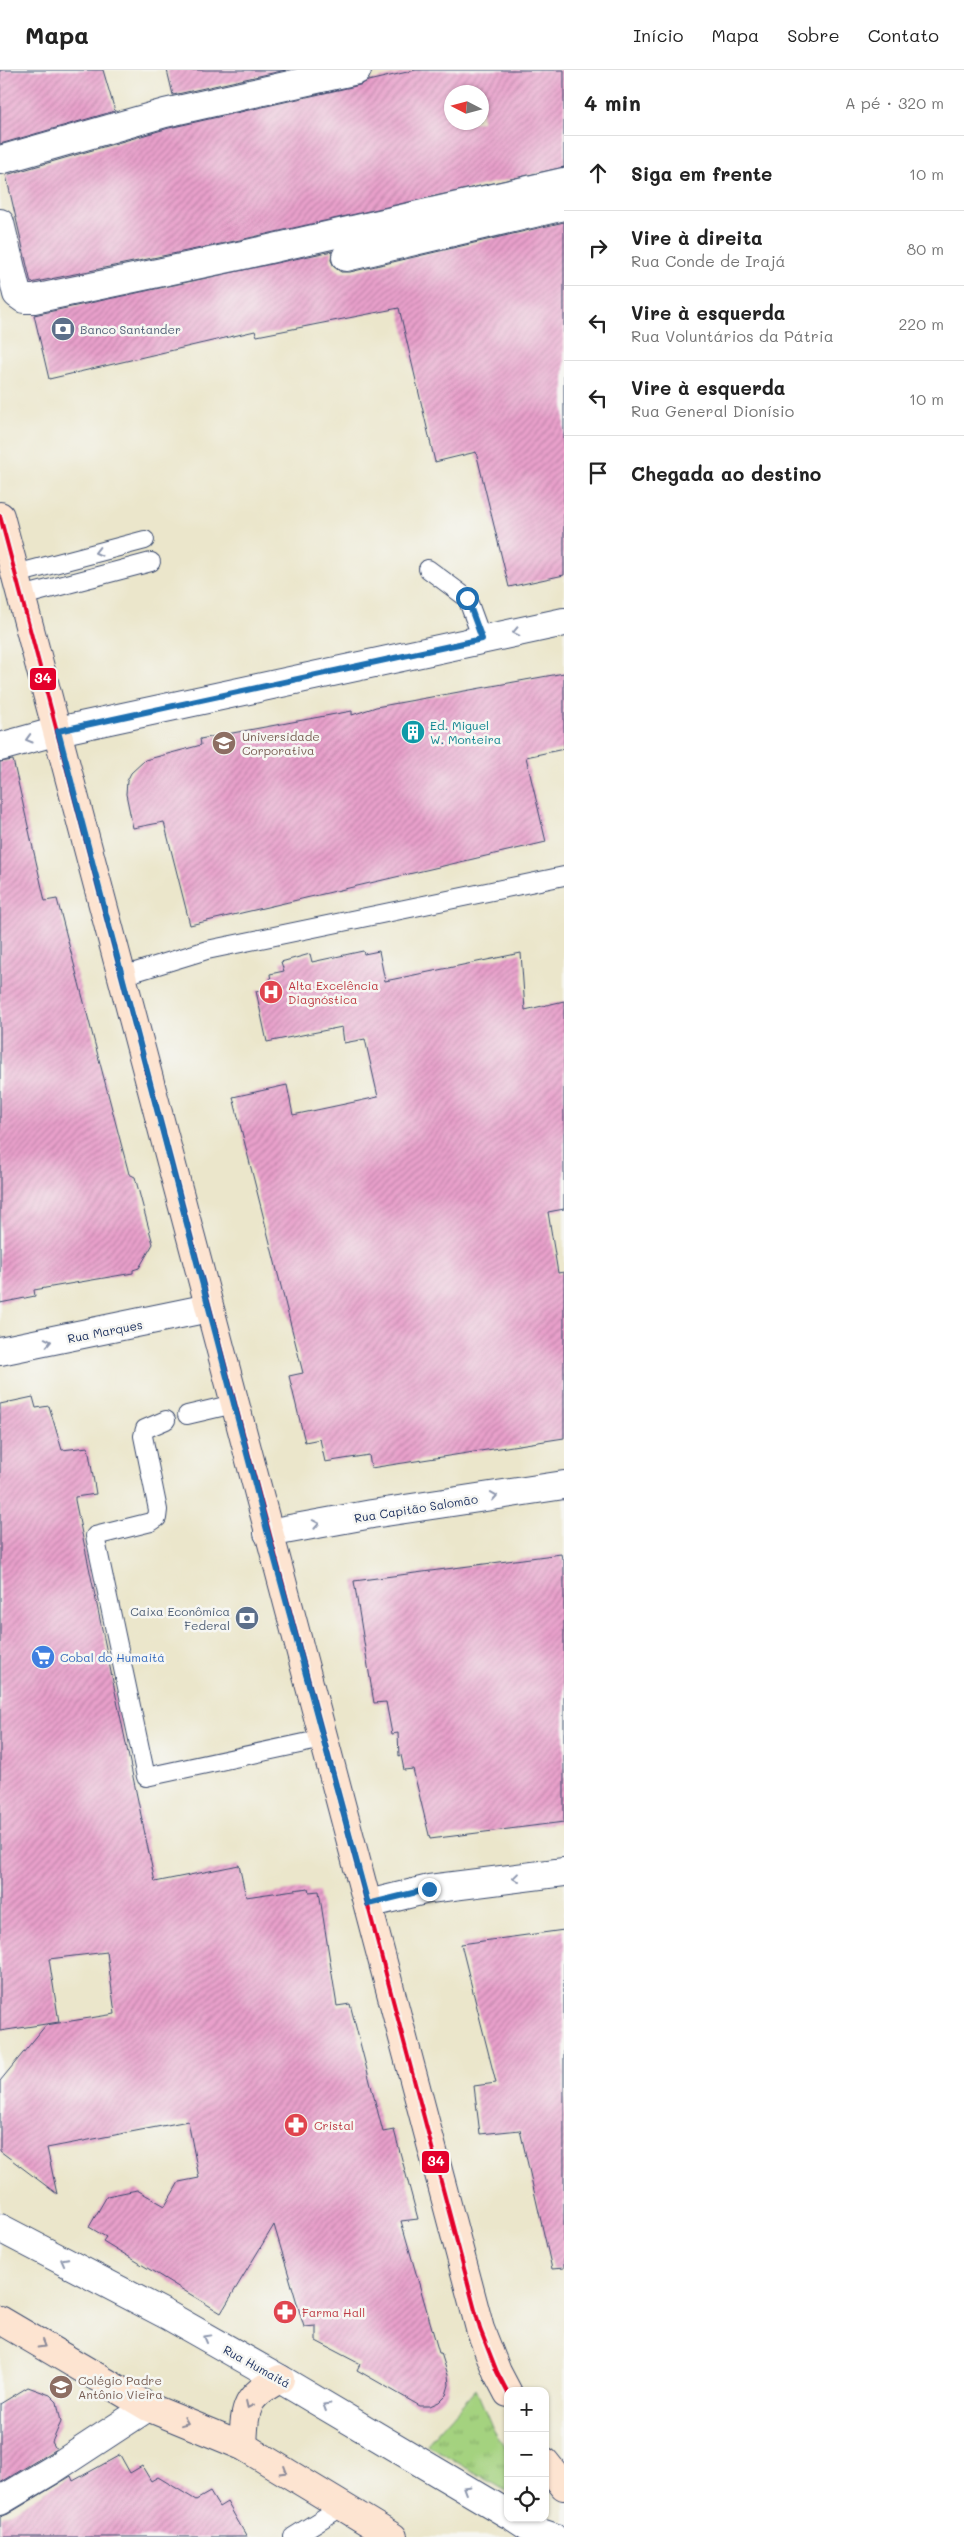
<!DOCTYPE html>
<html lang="pt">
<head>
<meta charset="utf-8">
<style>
	:root { --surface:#fff; --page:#f2f2f2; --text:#222; --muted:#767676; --line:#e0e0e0 }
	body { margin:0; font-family:Mali,sans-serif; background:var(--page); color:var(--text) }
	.controls { position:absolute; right:15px; bottom:15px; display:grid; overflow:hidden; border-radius:10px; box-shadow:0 1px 4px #0004 }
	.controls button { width:45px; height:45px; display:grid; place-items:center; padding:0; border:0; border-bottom:1px solid var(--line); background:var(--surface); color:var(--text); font:25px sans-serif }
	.compass { position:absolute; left:444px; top:15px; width:45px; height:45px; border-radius:50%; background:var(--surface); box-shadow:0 1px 4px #0004; rotate:276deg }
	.stop { position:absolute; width:15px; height:15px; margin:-11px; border:4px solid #1f6fb2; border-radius:50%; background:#fff }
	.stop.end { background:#1f6fb2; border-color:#fff; box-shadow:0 1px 5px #0008 }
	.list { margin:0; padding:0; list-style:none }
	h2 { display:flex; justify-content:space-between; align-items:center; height:65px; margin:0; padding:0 20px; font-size:21px }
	h2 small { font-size:16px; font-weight:400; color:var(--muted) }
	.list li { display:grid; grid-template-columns:32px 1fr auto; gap:15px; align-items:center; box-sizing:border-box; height:75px; padding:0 20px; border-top:1px solid var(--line) }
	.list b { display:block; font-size:19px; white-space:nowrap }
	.list p { margin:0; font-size:16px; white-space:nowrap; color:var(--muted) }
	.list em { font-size:16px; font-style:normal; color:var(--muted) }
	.icon { flex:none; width:28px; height:28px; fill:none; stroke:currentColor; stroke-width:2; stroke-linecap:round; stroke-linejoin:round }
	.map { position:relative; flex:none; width:564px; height:2467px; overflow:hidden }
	header { display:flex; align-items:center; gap:30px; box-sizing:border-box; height:70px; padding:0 25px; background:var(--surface); border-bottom:1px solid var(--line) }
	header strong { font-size:24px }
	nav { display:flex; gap:28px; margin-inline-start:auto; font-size:18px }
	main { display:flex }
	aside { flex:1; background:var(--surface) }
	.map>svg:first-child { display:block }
</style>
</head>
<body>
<header>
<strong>Mapa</strong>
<nav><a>Início</a><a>Mapa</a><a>Sobre</a><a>Contato</a></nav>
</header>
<main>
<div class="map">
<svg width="564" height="2467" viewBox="0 0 564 2467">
	<defs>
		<pattern id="park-tufts" width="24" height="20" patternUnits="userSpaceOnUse" patternTransform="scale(1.25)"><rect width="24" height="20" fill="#a4d27f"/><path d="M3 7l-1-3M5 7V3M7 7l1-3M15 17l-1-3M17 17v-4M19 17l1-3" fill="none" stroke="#85ab6b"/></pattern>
		<pattern id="building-hatch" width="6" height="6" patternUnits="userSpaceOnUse" patternTransform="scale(1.25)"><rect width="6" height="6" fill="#e9a0cb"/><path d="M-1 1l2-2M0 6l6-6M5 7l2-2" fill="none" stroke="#bc83a8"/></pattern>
	</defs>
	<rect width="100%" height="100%" fill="#f6f6f2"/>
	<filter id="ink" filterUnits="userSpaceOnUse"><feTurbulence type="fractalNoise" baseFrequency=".02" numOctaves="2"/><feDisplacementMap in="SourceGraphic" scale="10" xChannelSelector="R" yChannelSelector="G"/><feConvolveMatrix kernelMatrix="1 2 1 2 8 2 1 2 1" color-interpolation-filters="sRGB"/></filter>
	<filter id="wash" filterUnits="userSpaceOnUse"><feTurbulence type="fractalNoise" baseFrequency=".0096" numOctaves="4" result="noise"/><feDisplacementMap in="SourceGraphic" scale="20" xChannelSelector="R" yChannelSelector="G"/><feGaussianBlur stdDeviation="1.12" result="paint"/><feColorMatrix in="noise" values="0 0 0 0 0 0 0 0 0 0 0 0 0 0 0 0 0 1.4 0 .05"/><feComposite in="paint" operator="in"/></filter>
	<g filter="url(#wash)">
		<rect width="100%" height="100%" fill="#ebe6cb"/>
		<polygon fill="url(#park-tufts)" stroke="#60806e" points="476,2319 493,2359 508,2383 508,2422 427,2374"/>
		<g id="blocks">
			<g fill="url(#building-hatch)" fill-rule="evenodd">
				<polygon points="0,0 103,0 115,41 0,74"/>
				<polygon points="167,0 286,0 173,25"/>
				<path d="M 416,0 L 564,0 L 564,97 L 240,170 L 31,213 L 6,105 L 169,58 L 360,15 L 368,11 ZM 452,22 L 482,22 L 482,52 L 452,52 Z"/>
				<polygon points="564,152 564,505 509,517 476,382 435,392 399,238 257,266 255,261 49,309 34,245 332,181 331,190 334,197 341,202 350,202"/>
				<polygon points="564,603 564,679 526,687 546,772 190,855 164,752 133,758 126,724 127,711 131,703 145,690 201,675 200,669 352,641 352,645 376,637"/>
				<polygon points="13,690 45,831 57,829 129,1104 135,1107 153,1174 139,1198 133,1200 133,1203 34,1220 35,1226 0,1233 0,692"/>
				<polygon points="363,881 364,884 379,881 385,911 521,883 525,940 564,931 564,1139 548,1142 558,1203 564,1202 564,1368 371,1398 369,1385 325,1392 320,1369 305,1372 289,1306 303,1303 233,1027 287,1015 293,1045 378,1027 365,969 344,973 342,957 267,972 256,921 272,918 270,904 284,901 281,892 310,884 312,892"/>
				<polygon points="33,1327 36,1338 49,1336 62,1380 88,1377 96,1424 75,1427 75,1430 155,1812 239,1795 246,1827 308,1818 309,1822 319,1821 337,1936 350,1934 383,2062 394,2060 418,2149 401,2151 439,2283 441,2283 448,2305 449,2315 446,2325 439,2332 430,2336 420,2336 357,2300 360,2294 316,2271 316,2256 304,2257 274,2155 221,2243 103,2171 106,2167 89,2157 107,2126 137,2120 165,2136 179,2112 199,2108 188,2051 47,2078 57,2124 0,2081 0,2011 46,1955 115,1944 107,1882 49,1889 59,1952 0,1961 0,1334"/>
				<polygon points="561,1484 562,1489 564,1489 564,1752 430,1769 413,1699 404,1700 401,1685 399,1686 398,1663 392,1664 386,1632 374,1633 354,1511"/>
				<polygon points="564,1860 564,2198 552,2199 520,2060 480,2064 474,2016 496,2013 461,1874"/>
				<polygon points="28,2317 50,2325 57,2332 61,2352 52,2372 56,2379 0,2413 0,2334"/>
				<polygon points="120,2385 130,2403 142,2396 151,2411 158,2407 196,2430 210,2422 219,2437 227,2432 247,2467 0,2467 0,2447 8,2444 71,2406 73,2411"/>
			</g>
		</g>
	</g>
	<g filter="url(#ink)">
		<use href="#blocks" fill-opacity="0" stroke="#3a4a6e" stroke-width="1"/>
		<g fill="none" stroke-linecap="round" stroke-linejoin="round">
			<g stroke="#3a4a6e" stroke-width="20">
				<g id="service">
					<polyline points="428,499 467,528 482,569"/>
					<polyline points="16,504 145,470"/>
					<polyline points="22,526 151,492"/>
					<polyline points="122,906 207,880 564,806"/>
					<polyline points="187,1345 234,1334"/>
					<polyline points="166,1350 145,1359 143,1366 158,1440 157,1448 151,1452 95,1466 146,1707 323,1669"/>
					<polyline points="293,2467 343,2436"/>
				</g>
			</g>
			<g stroke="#3a4a6e" stroke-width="30">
				<g id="minor">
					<polyline points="0,90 165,43 357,0"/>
					<polyline points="0,153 17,224 24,229 34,229 243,185 564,112"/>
					<polyline points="346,187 564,136"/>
					<polyline points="0,677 58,661 564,552"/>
					<polyline points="0,1281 209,1238"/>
					<polyline points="268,1463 372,1444 564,1415"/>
					<polyline points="368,1834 429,1819 564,1802"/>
					<polyline points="0,2158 169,2246 280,2309 508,2444"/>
					<polyline points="0,2431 52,2400 148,2337"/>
					<polyline points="515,2448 535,2461 553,2467"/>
				</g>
			</g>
			<g stroke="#3a4a6e" stroke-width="30">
				<g id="secondary">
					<polyline points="0,446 480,2259 497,2302 508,2323"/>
					<polyline points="0,2250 148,2337 243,2376 393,2467"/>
					<path d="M 243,2376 C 245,2338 244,2327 280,2309"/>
					<polyline points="545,2392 564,2416"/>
				</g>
			</g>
			<use href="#service" stroke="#fff" stroke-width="18"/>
			<use href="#minor" stroke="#fff" stroke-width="28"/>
			<use href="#secondary" stroke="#fde4d1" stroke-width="28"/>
			<g stroke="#f6f6f2" stroke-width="8">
				<polyline id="bus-1" points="0,446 480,2259 497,2302 508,2323"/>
			</g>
			<use href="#bus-1" stroke="#e4002b" stroke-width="4"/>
		</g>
		<defs><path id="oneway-chevron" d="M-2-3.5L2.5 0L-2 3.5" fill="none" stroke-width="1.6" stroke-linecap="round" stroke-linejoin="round" transform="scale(1.25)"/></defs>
		<g stroke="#8d97ae">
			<use href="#oneway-chevron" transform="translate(98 482) rotate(166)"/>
			<use href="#oneway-chevron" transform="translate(516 562) rotate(168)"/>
			<use href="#oneway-chevron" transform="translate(29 669) rotate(164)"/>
			<use href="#oneway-chevron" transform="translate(48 1272) rotate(-11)"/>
			<use href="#oneway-chevron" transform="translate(494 1426) rotate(-9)"/>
			<use href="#oneway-chevron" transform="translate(316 1454) rotate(-11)"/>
			<use href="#oneway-chevron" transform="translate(516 1808) rotate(173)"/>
			<use href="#oneway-chevron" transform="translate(64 2191) rotate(-152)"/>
			<use href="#oneway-chevron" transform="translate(207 2268) rotate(-151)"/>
			<use href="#oneway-chevron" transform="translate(326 2336) rotate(-149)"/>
			<use href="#oneway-chevron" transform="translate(466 2419) rotate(-149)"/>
		</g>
		<g stroke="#8c8a98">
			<use href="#oneway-chevron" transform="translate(42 2275) rotate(30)"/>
			<use href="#oneway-chevron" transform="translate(249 2335) rotate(115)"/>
			<use href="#oneway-chevron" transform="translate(185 2352) rotate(22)"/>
			<use href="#oneway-chevron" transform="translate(284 2401) rotate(31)"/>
		</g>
	</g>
	<g fill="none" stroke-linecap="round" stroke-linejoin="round" filter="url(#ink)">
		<polyline stroke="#1f6fb2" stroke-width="6" points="429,1819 368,1834 268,1464 58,661 482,569 467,528"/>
	</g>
	<defs>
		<g id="bank-disc" transform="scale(1.25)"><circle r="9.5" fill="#5c6f8a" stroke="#f6f6f2"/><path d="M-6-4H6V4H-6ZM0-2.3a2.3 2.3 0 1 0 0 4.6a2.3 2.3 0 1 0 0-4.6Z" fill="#fff"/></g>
		<g id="building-disc" transform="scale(1.25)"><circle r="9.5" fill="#0f9aa8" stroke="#f6f6f2"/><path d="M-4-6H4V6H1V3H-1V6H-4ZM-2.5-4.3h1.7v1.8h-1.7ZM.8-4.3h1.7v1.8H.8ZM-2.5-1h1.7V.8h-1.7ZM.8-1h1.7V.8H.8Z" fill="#fff"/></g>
		<g id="school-disc" transform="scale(1.25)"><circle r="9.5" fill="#8d6e63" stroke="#f6f6f2"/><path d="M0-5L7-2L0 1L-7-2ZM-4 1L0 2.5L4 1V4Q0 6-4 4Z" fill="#fff"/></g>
		<g id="hospital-disc" transform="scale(1.25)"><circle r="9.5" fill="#e0444e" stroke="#f6f6f2"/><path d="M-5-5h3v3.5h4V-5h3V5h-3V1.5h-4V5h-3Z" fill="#fff"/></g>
		<g id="supermarket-disc" transform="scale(1.25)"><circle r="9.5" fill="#3f7fe0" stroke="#f6f6f2"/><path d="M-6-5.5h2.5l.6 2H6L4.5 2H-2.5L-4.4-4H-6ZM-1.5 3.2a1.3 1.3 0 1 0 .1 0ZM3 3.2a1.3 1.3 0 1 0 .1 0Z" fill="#fff"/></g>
		<g id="pharmacy-disc" transform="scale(1.25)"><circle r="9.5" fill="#e0444e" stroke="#f6f6f2"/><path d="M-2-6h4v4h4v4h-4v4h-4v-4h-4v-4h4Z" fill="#fff"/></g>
	</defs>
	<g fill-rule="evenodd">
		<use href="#bank-disc" x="63" y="259"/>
		<use href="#building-disc" x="413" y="662"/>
		<use href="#school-disc" x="224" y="673"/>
		<use href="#hospital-disc" x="271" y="922"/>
		<use href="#bank-disc" x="247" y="1548"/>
		<use href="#supermarket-disc" x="43" y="1587"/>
		<use href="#pharmacy-disc" x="296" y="2055"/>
		<use href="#pharmacy-disc" x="285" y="2242"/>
		<use href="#school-disc" x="61" y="2317"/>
	</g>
	<g text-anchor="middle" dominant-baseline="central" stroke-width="5" stroke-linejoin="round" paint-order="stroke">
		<g font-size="12" fill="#4e5e75" stroke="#f6f6f2" text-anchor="start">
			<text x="80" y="259">Banco Santander</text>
			<text x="230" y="1541" text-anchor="end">Caixa Econômica<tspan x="230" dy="14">Federal</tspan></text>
		</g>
		<g font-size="12" fill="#0d838f" stroke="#f6f6f2" text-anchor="start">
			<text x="430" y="655">Ed. Miguel<tspan x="430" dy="14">W. Monteira</tspan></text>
		</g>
		<g font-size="12" fill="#785e54" stroke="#f6f6f2" text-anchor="start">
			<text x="242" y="666">Universidade<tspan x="242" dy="14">Corporativa</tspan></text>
			<text x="78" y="2310">Colégio Padre<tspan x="78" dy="14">Antônio Vieira</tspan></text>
		</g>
		<g font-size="12" fill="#be3a42" stroke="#f6f6f2" text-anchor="start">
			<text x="288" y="915">Alta Excelência<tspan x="288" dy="14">Diagnóstica</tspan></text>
			<text x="314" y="2055">Cristal</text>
			<text x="302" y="2242">Farma Hall</text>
		</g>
		<g font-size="12" fill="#1b2f5e" stroke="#f6f6f2">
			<text transform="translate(105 1261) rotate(-11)">Rua Marques</text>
			<text transform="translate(416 1438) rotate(-9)">Rua Capitão Salomão</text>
			<text transform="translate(257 2296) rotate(29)">Rua Humaitá</text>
		</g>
		<g font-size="12" fill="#366cbe" stroke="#f6f6f2" text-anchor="start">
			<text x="60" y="1587">Cobal do Humaitá</text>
		</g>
	</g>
	<g stroke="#f6f6f2" stroke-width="2">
		<rect x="29" y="597" width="28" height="24" rx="5" fill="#e4002b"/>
		<rect x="421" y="2080" width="29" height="24" rx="5" fill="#e4002b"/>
	</g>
	<g font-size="14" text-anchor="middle" font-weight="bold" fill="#fff">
		<text x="43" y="613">34</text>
		<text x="436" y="2096">34</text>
	</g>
</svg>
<div class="controls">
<button>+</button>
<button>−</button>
<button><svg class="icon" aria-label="locate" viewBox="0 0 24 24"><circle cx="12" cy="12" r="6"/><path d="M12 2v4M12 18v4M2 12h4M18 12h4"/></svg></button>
</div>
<svg class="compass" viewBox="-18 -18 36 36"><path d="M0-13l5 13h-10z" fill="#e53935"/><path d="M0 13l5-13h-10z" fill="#767676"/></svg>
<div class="stop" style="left:467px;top:528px"></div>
<div class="stop end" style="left:429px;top:1819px"></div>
</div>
<aside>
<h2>4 min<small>A pé · 320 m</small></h2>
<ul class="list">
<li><svg class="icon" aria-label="ahead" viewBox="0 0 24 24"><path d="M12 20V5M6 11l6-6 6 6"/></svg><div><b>Siga em frente</b></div><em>10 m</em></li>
<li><svg class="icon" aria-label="right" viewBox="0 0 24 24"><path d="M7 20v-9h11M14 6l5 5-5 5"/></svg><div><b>Vire à direita</b><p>Rua Conde de Irajá</p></div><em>80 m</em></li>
<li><svg class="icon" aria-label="left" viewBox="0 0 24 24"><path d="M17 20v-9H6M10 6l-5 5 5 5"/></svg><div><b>Vire à esquerda</b><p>Rua Voluntários da Pátria</p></div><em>220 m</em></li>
<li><svg class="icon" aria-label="left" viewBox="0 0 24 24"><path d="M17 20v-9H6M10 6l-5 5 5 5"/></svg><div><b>Vire à esquerda</b><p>Rua General Dionísio</p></div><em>10 m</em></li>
<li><svg class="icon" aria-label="arrive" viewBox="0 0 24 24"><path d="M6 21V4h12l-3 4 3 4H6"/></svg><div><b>Chegada ao destino</b></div></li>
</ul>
</aside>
</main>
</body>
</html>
